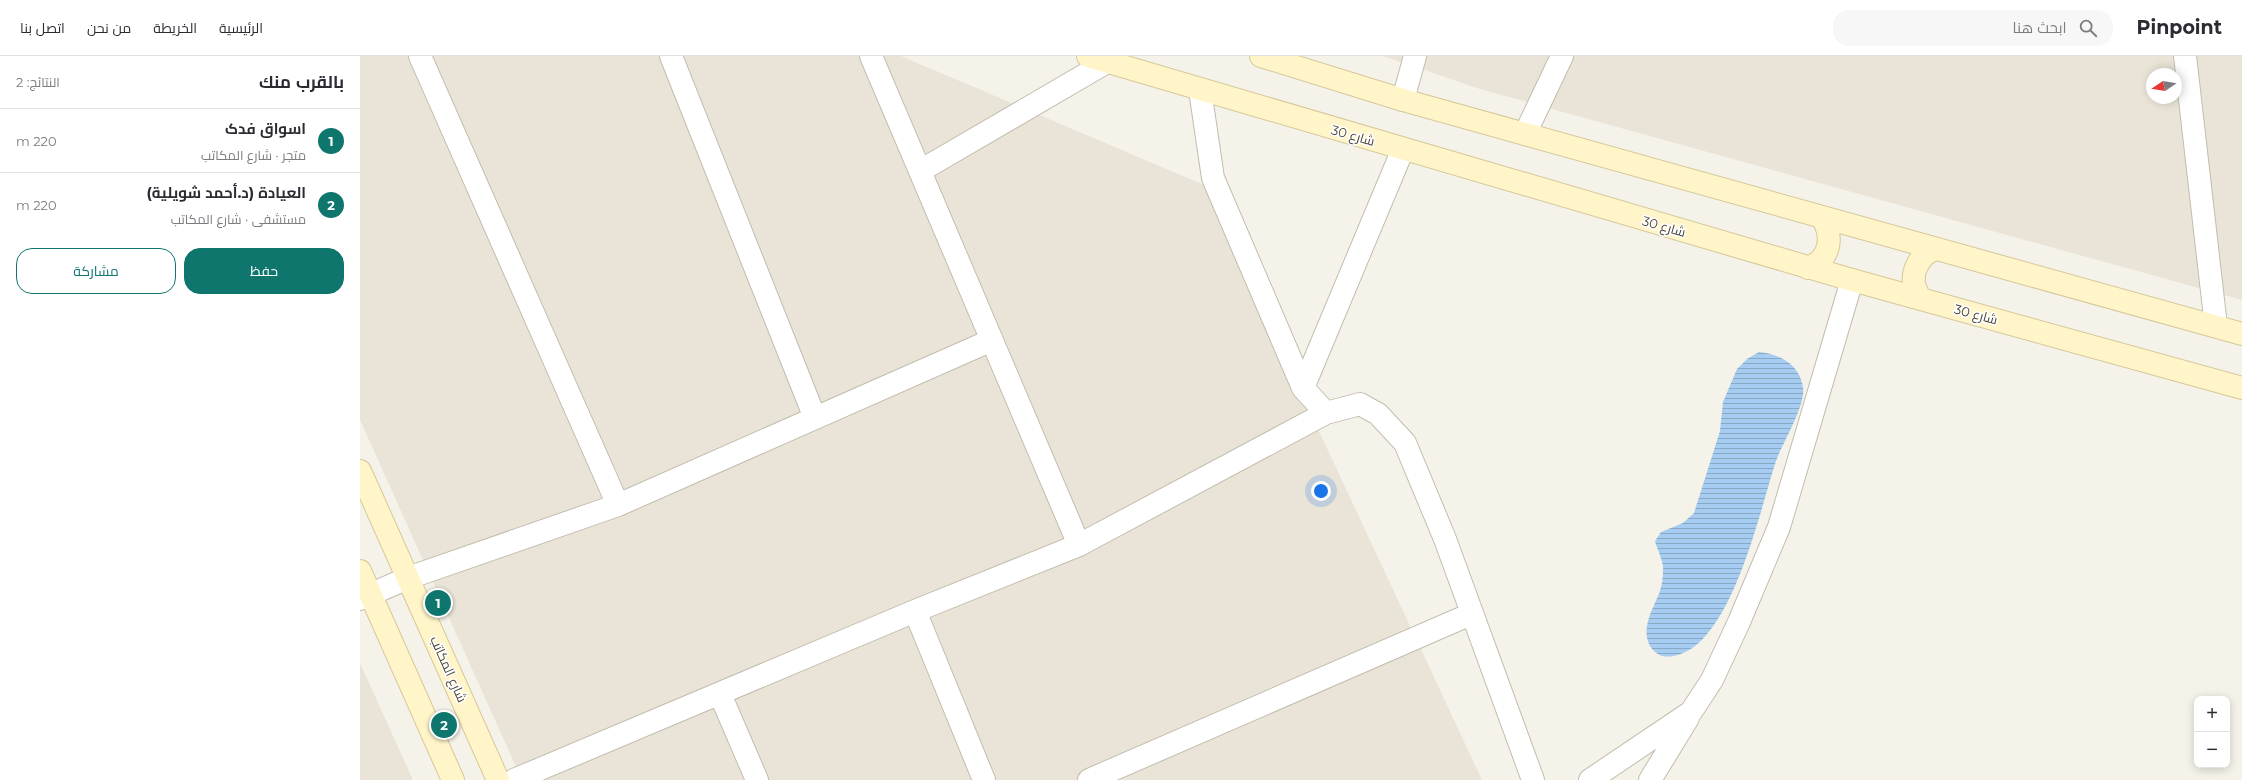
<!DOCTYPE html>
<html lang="ar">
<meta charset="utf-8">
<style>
body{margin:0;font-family:Montserrat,Cairo,sans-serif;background:#f7f7f7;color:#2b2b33;direction:rtl}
.controls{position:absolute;right:12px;bottom:12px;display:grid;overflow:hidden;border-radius:8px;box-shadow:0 2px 10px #0003}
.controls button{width:36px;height:36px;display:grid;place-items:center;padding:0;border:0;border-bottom:1px solid #e1e1e2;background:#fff;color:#2b2b33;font:20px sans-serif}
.compass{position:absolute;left:1786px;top:12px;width:36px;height:36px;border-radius:50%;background:#fff;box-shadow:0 2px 10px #0003;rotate:258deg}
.you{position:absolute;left:961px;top:435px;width:14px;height:14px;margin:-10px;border:3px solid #fff;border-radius:50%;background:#1a73e8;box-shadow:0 0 0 6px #1a73e833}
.badge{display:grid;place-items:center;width:26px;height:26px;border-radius:50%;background:#0f766e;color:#fff;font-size:13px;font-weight:700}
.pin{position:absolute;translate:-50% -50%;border:2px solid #fff;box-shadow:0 1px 4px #0006}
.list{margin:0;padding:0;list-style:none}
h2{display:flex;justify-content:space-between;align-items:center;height:52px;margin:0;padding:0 16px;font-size:17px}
h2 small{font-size:13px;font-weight:400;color:#7c7c81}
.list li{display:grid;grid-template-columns:26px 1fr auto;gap:12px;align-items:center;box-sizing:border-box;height:64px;padding:0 16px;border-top:1px solid #e1e1e2}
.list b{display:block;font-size:15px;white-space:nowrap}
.list p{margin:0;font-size:13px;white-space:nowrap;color:#7c7c81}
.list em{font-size:13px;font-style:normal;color:#7c7c81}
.actions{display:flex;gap:8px;padding:12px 16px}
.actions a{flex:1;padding:9px 0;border:1px solid #0f766e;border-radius:16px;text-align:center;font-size:14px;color:#0f766e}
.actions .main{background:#0f766e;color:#fff}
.icon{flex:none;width:22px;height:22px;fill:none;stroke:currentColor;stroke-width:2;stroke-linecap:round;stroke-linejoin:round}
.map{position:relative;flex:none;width:1882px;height:724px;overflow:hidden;direction:ltr}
header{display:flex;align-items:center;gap:24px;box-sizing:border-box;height:56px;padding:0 20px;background:#fff;border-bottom:1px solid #e1e1e2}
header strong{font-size:19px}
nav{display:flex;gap:22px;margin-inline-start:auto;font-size:14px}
.search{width:280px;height:36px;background:#f7f7f7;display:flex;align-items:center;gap:10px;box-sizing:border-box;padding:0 14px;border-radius:16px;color:#7c7c81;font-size:15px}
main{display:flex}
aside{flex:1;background:#fff}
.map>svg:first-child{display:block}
</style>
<header>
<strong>Pinpoint</strong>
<div class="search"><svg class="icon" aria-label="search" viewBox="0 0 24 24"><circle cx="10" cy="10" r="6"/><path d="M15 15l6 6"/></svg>ابحث هنا</div>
<nav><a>الرئيسية</a><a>الخريطة</a><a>من نحن</a><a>اتصل بنا</a></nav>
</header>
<main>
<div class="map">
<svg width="1882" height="724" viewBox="0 0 1882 724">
<defs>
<pattern id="water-rules" width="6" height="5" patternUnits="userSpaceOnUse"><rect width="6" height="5" fill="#a6cdf1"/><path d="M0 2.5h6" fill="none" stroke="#89a8c4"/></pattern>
</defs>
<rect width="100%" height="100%" fill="#f5f2e9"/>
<path fill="#e9e4d7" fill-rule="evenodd" d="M0 0H541L844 129 1122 724H162L0 364Z
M1023 0H1882V244L1120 33ZM1792 18H1816V42H1792Z
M0 607 53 724H0Z"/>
<path fill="url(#water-rules)" d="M1399 296C1420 298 1439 308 1443 331 1446 349 1423 386 1416 405 1400 453 1371 592 1313 600 1303 602 1296 599 1290 590 1280 572 1294 551 1300 535 1302 529 1303 521 1303 514 1304 506 1297 493 1295 485L1301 476 1323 467 1334 457 1360 375 1363 346 1377 313 1387 303Z"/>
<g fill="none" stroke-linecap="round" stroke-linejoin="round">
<g stroke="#c3bdae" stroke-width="24">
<path id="street" d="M60 0 258 449
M311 0 455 362
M511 0 719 489
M1825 0 1856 270
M840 34 853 122 943 332 966 357
M1043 44 1055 0
M1165 78 1202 0
M560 115 747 6
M943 332 1043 93
M0 543 48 522 258 449 632 284
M555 555 624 724
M360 638 397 724
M154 724 555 555 719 489 966 357 1000 348 1018 358 1045 387 1085 483 1173 724
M729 724 1111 558
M1230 724 1331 656 1352 624 1379 566 1419 471 1492 224
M1290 724 1328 662"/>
</g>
<g stroke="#d5c899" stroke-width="24">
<path id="secondary" d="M728 0 1492 224 1882 332
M901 0 1043 44 1882 278
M1448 212C1472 202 1473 180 1462 161
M1560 243C1558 238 1555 233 1554 228 1552 214 1561 195 1578 193
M0 415 138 724
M0 515 93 724"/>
</g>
<use href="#street" stroke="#fff" stroke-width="22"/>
<use href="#secondary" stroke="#fff5c9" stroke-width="22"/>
</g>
<g text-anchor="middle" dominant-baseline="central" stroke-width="3" stroke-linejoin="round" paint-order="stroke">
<g font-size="13" fill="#494337" stroke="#fff">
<text transform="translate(993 79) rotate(16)">شارع 30</text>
<text transform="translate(1304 170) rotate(16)">شارع 30</text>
<text transform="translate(1616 258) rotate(15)">شارع 30</text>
<text transform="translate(89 613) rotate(66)">شارع المکاتب</text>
</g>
</g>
</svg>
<div class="controls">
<button>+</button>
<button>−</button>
</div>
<svg class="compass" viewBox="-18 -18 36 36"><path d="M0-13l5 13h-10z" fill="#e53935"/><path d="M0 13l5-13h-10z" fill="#7c7c81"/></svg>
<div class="you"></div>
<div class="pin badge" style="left:78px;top:547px">1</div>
<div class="pin badge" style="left:84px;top:669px">2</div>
</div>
<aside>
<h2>بالقرب منك<small>النتائج: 2</small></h2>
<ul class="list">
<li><span class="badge">1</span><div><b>اسواق فدک</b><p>متجر · شارع المکاتب</p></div><em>220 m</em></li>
<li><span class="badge">2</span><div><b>العيادة (د.أحمد شويلية)</b><p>مستشفى · شارع المکاتب</p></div><em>220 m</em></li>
</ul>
<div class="actions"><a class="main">حفظ</a><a>مشاركة</a></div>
</aside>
</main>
